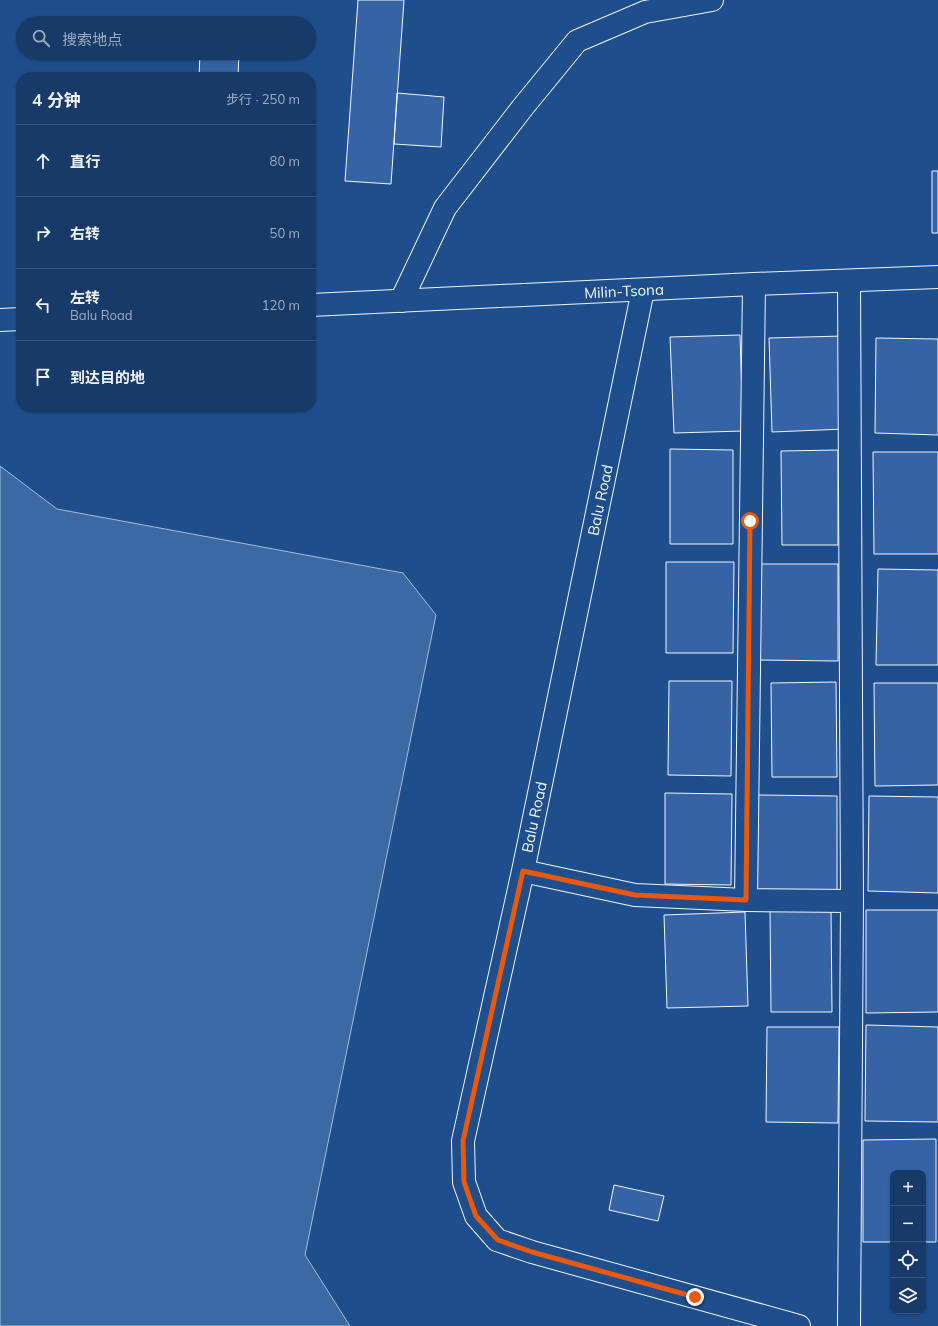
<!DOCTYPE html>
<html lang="zh">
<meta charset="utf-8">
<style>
body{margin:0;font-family:Mulish,"Noto Sans SC",sans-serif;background:#244571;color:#f1f3f6}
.controls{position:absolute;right:12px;bottom:12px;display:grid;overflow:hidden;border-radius:8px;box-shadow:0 1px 3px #0004}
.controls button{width:36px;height:36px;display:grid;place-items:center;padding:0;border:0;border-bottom:1px solid #36547d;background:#173a69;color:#f1f3f6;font:20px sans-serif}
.stop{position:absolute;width:12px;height:12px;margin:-9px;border:3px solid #ea580c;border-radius:50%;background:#fff}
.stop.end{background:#ea580c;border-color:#fff;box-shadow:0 1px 4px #0008}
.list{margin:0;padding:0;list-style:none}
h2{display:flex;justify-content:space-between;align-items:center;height:52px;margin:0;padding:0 16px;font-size:17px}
h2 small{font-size:13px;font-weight:400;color:#9eadc0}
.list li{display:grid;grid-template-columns:26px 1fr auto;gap:12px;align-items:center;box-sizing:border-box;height:72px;padding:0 16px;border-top:1px solid #36547d}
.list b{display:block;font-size:15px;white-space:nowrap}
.list p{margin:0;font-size:13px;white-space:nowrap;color:#9eadc0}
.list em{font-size:13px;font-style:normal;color:#9eadc0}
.icon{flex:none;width:22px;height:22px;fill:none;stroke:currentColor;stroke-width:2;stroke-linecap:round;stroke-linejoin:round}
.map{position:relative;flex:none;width:938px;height:1326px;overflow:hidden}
.search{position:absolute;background:#173a69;box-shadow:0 1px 3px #0004;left:16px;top:16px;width:300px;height:44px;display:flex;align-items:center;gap:10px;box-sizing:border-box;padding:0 14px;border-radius:22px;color:#9eadc0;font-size:15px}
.panel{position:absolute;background:#173a69;box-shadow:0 1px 3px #0004;left:16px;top:72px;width:300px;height:340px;border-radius:16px}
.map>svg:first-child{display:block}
</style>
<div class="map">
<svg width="938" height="1326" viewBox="0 0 938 1326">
<rect width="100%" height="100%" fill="#1f4e8c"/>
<path fill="#3b69a3" stroke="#a8bbd7" d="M0 466 57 509 403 573 436 615 305 1255 350 1326H0Z"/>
<path fill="#3563a3" stroke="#f2f6ff" d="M358 0H404L391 184 345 181Z
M200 53H239L238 77H199Z
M397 93 444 97 441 147 394 144Z
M932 171H938V233H932Z
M740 335 743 431 674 433 670 337Z
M842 336 845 429 772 432 769 338Z
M876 338 938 339V435L875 433Z
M670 449 733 450V544H670Z
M838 450V545H782L781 451Z
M873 452H938V554H874Z
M666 562H734L733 653H666Z
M759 564H838V661L759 660Z
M878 569 938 570V665H876Z
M669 681H732L731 776 668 775Z
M836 682 837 777H772L771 683Z
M874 683H938V785L875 786Z
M665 793 732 794 731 885 665 884Z
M758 795 837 796V893L757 892Z
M869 796 938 797V893L868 891Z
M831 910 832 1012H771L770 911Z
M866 910H938V1012L866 1013Z
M745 912 748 1006 667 1008 664 915Z
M866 1025 938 1027V1122L865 1121Z
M767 1027H839L838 1123 766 1122Z
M936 1139V1242H923V1173H893V1242H863V1140Z
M614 1185 664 1196 658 1221 609 1210Z"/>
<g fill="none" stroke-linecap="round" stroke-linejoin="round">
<g stroke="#f2f6ff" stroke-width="24">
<path id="minor" d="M643 290 523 871 463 1141 464 1182 476 1216 497 1240 532 1252 799 1326
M401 301 445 208 523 107 577 41 645 12 712 0
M523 871 635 895 746 900 852 901
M746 900 754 284
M849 1326 852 901 849 281"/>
</g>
<g stroke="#f2f6ff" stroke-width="24">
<path id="trunk" d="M311 305 754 284 938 277
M0 320 21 319"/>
</g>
<use href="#minor" stroke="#1f4e8c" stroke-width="22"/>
<use href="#trunk" stroke="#1f4e8c" stroke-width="22"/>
</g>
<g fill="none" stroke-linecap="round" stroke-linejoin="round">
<path stroke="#ea580c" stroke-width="5" d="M695 1297 532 1252 498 1240 476 1216 464 1182 463 1141 523 871 635 895 746 900 750 521"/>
</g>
<g text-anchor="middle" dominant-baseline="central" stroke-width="3" stroke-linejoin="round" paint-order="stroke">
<g font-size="15" fill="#f2f6ff" stroke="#1f4e8c">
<text transform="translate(624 291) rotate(-3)">Milin-Tsona</text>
<text transform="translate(600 500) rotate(-78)">Balu Road</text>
<text transform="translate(534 817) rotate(-78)">Balu Road</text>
</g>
</g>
</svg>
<div class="controls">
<button>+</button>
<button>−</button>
<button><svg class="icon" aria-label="locate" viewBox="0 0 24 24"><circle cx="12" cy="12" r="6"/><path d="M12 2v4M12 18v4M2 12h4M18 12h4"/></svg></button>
<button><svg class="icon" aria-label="layers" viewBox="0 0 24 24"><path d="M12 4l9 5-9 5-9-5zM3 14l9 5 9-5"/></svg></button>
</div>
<div class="stop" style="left:750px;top:521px"></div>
<div class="stop end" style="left:695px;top:1297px"></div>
<div class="search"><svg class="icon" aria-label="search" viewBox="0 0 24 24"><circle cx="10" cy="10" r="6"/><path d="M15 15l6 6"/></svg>搜索地点</div>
<section class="panel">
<h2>4 分钟<small>步行 · 250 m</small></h2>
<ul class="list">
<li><svg class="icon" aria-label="ahead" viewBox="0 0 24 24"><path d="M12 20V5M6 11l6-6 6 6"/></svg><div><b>直行</b></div><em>80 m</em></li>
<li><svg class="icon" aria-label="right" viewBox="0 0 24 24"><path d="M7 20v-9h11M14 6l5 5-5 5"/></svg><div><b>右转</b></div><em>50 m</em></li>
<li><svg class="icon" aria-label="left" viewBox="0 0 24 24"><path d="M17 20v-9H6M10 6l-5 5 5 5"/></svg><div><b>左转</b><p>Balu Road</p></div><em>120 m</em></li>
<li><svg class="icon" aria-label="arrive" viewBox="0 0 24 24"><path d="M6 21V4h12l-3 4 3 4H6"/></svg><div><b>到达目的地</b></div></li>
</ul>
</section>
</div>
